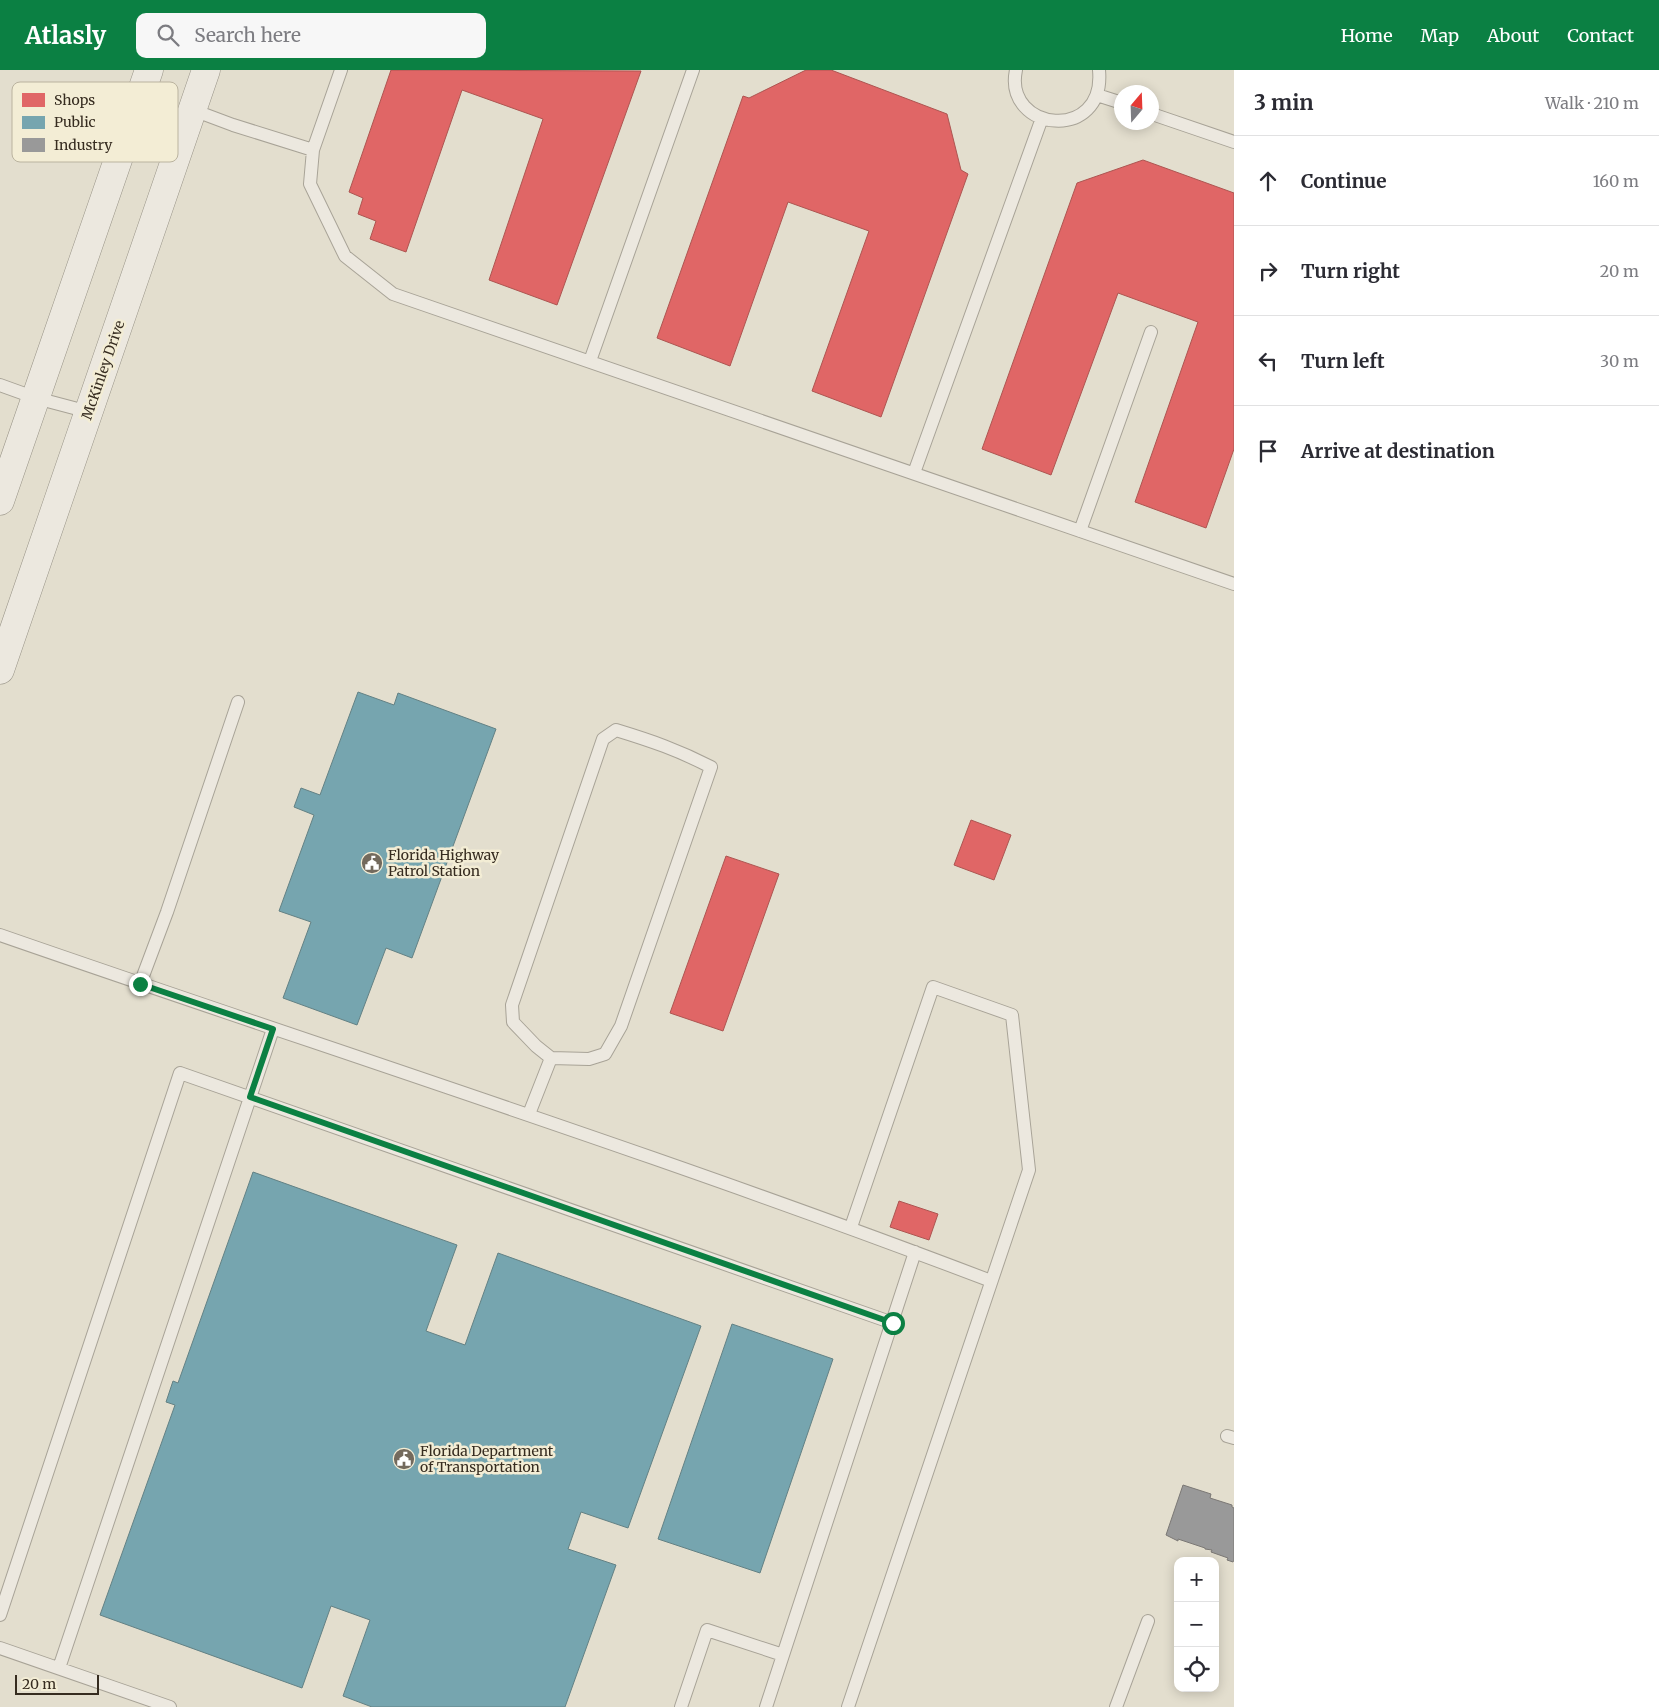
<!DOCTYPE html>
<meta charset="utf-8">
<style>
body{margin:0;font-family:Merriweather,serif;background:#f7f7f7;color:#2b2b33}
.controls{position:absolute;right:15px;bottom:15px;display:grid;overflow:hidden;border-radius:10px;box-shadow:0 2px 12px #0003}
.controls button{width:45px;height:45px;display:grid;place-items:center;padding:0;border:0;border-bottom:1px solid #e1e1e2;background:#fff;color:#2b2b33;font:25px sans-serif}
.compass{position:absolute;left:1114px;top:15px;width:45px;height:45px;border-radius:50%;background:#fff;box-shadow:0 2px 12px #0003;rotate:19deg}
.scale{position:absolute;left:15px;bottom:12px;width:84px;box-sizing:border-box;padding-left:5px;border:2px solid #362c20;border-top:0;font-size:14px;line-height:18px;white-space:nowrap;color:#362c20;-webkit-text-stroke:4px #f3edd5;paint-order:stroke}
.stop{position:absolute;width:15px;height:15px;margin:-11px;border:4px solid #0b8043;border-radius:50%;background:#fff}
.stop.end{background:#0b8043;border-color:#fff;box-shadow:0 1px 5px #0008}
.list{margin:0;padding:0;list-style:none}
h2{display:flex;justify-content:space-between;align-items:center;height:65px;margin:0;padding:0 20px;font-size:21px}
h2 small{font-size:16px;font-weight:400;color:#7c7c81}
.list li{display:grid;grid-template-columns:32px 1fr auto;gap:15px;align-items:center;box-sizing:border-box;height:90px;padding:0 20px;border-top:1px solid #e1e1e2}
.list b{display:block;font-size:19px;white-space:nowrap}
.list em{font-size:16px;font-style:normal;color:#7c7c81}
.icon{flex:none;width:28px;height:28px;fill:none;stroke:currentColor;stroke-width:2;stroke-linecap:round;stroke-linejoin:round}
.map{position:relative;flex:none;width:1234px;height:1637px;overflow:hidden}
header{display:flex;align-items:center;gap:30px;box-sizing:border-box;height:70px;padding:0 25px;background:#0b8043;color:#fff}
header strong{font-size:24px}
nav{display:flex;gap:28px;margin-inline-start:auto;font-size:18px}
.search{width:350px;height:45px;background:#f7f7f7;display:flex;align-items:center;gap:12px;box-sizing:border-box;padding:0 18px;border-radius:10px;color:#7c7c81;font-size:19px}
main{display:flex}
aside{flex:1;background:#fff}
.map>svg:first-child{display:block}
</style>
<header>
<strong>Atlasly</strong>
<div class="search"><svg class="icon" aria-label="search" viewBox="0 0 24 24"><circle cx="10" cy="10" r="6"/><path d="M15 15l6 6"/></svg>Search here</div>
<nav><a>Home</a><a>Map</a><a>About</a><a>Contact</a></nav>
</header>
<main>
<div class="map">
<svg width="1234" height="1637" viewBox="0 0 1234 1637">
<rect width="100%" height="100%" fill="#e3dece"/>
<path fill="#e06666" stroke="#ad5551" d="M391 0 641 1 557 235 489 210 543 49 462 20 406 182 370 169 376 151 358 144 363 128 349 122Z
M806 0H831L947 44 961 100 968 104 881 347 812 321 869 161 788 132 730 296 657 268 743 26 749 28Z
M1143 90 1234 123V379L1206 458 1135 432 1198 252 1118 223 1051 405 982 379 1077 113Z
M971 750 1011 765 994 810 954 795Z
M726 786 779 804 723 961 670 943Z
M899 1131 938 1144 929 1170 890 1157Z"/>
<path fill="#76a5af" stroke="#638184" d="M358 622 394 635 398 623 496 659 412 888 386 878 357 955 283 928 311 852 279 841 314 745 294 737 301 718 320 725Z
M253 1102 457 1175 426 1261 465 1275 498 1183 701 1256 628 1458 581 1442 568 1479 616 1495 565 1637H372L343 1626 370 1550 331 1536 302 1618 100 1545 175 1335 166 1332 173 1311 178 1313Z
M732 1254 833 1289 760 1503 658 1469Z"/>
<path fill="#999" stroke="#7b7875" d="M1183 1415 1211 1424 1210 1428 1232 1435V1437L1234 1438V1490L1233 1492 1227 1490 1228 1488 1211 1482 1212 1480 1205 1479V1478L1178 1469V1471L1166 1465Z"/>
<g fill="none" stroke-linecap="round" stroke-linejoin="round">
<g stroke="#a8a397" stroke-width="14">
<path id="service" d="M1016 0C1003 62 1106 73 1099 0
M1097 25 1122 33
M193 40 233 55 313 80 310 114 345 186 393 224 1234 514
M1152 44 1234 72
M313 80 341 0
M590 291 693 0
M0 315 36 328 89 342
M914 403 1042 48
M1080 461 1151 262
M616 660C652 671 678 680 711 697L621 956 605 984 589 989 551 988 536 976 513 952 512 935 603 669Z
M0 865C331 980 664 1086 991 1211
M140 914 167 842 238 632
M529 1044 551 988
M1227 1366 1234 1368
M0 1545 180 1003 893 1253
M0 1578 170 1637
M59 1598 273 959
M681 1637 707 1560 783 1585
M766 1637 915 1182
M848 1637 1029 1100 1012 945 933 917 851 1157
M1116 1637 1148 1551"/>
</g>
<g stroke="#989387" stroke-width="29">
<path id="secondary" d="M0 431 149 0
M0 600 206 0"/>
</g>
<use href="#service" stroke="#ece8df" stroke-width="12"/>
<use href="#secondary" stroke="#ece8df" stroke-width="28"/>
</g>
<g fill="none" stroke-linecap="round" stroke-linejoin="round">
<path stroke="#0b8043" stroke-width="6" d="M140 914 273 959 250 1027 893 1253"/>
</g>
<defs>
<g id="civic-disc" transform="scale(1.125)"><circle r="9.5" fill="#736a5d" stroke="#f3edd5"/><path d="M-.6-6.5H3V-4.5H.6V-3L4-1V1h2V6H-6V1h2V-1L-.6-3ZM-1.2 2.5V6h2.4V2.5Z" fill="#fff"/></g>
</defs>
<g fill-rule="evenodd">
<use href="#civic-disc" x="372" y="793"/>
<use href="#civic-disc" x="404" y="1389"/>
</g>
<g text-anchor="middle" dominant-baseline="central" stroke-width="5" stroke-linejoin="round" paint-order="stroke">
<g font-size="14" fill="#362c20" stroke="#f3edd5">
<text transform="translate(103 300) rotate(-71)">McKinley Drive</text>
</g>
<g font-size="14" fill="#362c20" stroke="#f3edd5" text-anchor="start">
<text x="388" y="785">Florida Highway<tspan x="388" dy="16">Patrol Station</tspan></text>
<text x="420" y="1381">Florida Department<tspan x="420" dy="16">of Transportation</tspan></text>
</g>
</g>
<rect x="12" y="12" width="166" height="80" rx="8" fill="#f3edd5" stroke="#bab39f" stroke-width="1"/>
<rect x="22" y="23" width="23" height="14" fill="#e06666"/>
<rect x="22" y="46" width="23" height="13" fill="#76a5af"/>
<rect x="22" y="68" width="23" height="14" fill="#999"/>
<g font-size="14" fill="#362c20">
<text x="54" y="35">Shops</text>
<text x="54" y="57">Public</text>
<text x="54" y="80">Industry</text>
</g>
</svg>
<div class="controls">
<button>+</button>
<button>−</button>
<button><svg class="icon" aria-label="locate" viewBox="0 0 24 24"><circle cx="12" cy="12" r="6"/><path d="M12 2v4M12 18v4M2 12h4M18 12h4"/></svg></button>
</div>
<svg class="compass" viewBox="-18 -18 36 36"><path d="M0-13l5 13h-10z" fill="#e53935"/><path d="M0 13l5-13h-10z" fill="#7c7c81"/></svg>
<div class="scale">20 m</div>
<div class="stop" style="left:893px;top:1253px"></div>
<div class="stop end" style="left:140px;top:914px"></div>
</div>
<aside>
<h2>3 min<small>Walk · 210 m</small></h2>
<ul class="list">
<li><svg class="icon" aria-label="ahead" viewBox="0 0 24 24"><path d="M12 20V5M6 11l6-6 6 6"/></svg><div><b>Continue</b></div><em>160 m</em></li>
<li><svg class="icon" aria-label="right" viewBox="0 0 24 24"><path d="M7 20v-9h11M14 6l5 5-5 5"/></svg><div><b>Turn right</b></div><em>20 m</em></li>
<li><svg class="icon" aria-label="left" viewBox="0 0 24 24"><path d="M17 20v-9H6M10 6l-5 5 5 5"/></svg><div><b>Turn left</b></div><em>30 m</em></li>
<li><svg class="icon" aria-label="arrive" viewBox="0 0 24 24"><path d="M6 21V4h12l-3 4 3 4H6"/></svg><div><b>Arrive at destination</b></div></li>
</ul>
</aside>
</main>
